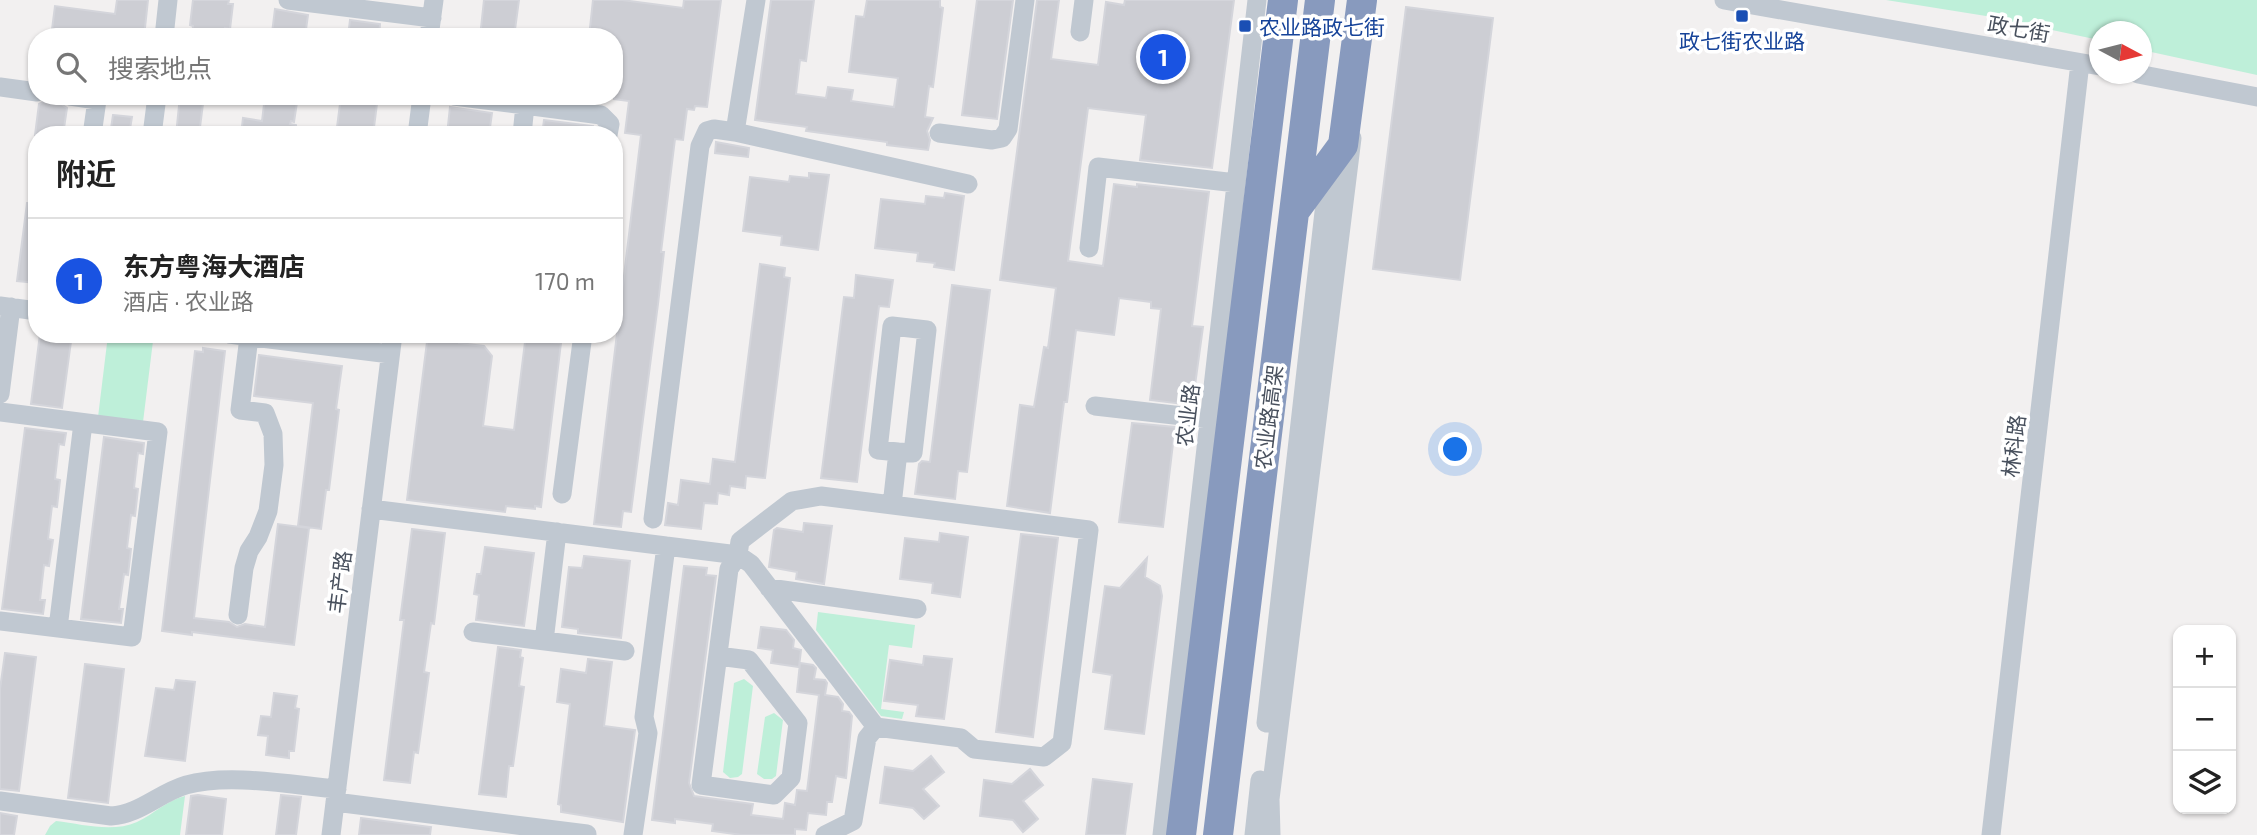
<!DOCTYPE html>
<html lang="zh">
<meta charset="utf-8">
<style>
body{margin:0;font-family:"Exo 2","Noto Sans SC",sans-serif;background:#f6f6f6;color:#222}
.controls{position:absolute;right:21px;bottom:21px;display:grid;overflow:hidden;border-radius:14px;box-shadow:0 2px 5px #0004}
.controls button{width:63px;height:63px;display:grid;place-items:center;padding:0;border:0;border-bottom:2px solid #e0e0e0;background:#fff;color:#222;font:35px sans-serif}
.compass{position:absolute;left:2089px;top:21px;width:63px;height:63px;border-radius:50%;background:#fff;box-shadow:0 2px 5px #0004;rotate:97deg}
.you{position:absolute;left:1456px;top:450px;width:24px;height:24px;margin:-18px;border:5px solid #fff;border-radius:50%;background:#1a73e8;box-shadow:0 0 0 10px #1a73e833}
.badge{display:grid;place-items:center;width:46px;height:46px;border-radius:50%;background:#1953e2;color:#fff;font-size:23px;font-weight:700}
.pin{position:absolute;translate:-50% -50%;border:4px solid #fff;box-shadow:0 2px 7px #0006}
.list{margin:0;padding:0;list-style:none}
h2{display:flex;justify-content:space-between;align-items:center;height:91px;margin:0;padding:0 28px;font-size:30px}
h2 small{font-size:23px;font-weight:400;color:#767676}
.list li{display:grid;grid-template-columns:46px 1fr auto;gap:21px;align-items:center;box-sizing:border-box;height:126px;padding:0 28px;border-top:2px solid #e0e0e0}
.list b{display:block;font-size:26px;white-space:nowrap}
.list p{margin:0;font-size:23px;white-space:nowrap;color:#767676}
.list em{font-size:23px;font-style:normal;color:#767676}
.icon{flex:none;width:38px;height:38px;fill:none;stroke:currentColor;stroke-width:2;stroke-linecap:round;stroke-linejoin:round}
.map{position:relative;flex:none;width:2257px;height:835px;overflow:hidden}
.search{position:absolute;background:#fff;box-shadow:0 2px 5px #0004;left:28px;top:28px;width:595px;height:77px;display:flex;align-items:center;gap:18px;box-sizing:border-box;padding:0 24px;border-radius:28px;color:#767676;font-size:26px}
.panel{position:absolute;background:#fff;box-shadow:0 2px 5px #0004;left:28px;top:126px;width:595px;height:217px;border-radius:28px}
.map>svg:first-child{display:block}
</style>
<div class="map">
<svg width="2257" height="835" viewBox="0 0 2257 835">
<rect width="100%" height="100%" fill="#f2f0f0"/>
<path fill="#beefd9" d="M1886 0H2257V75L2142 50V32H2100L2099 40 1986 16Z
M108 335 153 341 143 422 98 417Z
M818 612 915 625 912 648 889 645 881 709 904 712 902 719 881 716 816 630Z
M744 679 753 686 742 774 738 777 730 778 723 772 734 683Z
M774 713 783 720 776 776 772 779H764L757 774 765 717Z
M185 796 180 835H45L50 826 56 821C82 824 112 833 137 822 154 814 167 800 185 796Z"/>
<path fill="#cdced4" stroke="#d4d5db" stroke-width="2" d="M117 0H148L144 37 94 35V37H51L55 6 115 14Z
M193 0H229L228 4H233L230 29 225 28 224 37H192L193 26 190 25Z
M484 0H519L514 37H480Z
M593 0H622L683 8 684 0H721L707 107 695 106 694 110 687 109 683 140 675 139 661 252H664L658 304 631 512 623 511 621 527 594 524 641 135 625 133 629 101 614 99V37H589Z
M771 0H814L806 61 800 60 796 94 826 98 828 87 853 90 851 101 894 107 898 78 849 72 856 16 864 17 867 0H940V7L943 8 933 87 929 86 925 117 933 118 927 131 930 140 928 150 887 145V142L806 131 807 127 755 120Z
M977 0H1013L997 119 962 115Z
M1037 0H1059L1051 59 1098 65 1106 2 1124 5 1125 0H1234L1212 168 1140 160 1146 115 1088 108 1068 261 1103 266 1114 184 1137 187V184L1209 192 1192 326 1203 327 1193 400 1191 405 1150 400 1161 309 1151 308V302L1119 298 1114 335 1076 330 1067 402H1064L1050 513 1007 506 1020 405 1034 407 1044 347 1048 348 1056 288 1000 280Z
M1406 7 1493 18 1460 280 1373 269Z
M275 9 308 15 305 37H276V33H272Z
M350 20 380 24 379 37H348Z
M180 96H204L199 135H176Z
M265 96H298L294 122 291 121 290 124 296 125V135H241L243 118 262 121Z
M341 96H378L373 135H336Z
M43 102 61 104 67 108 63 135H35L39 104Z
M450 107 492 113 489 135H447Z
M113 115 132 117 129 135H110Z
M544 120 593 126 592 135H542Z
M716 142 749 148 748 157 715 153Z
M809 173 829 175 818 250 781 245 782 236 743 231 750 177 789 182 790 176 809 178Z
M945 193 964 196 954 270 934 267 935 263 917 261 918 253 875 248 881 199 925 204 926 196 944 198Z
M27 203 37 204V283L17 281Z
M760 264 785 268 784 277 790 278 765 478 746 476 745 488 730 486 729 495 718 493 717 504 704 503 701 529 665 525 668 503 678 505 681 480 710 484 713 459 735 462Z
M856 275 893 280 889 307 879 306 857 482 821 478 844 297 854 298Z
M952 285 990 290 967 472 958 471 955 499 915 494 919 464 922 461 930 462Z
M40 334H72L62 408 31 404Z
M428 334H460L459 343 484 346 492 356 483 426 514 430 526 334H552L551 342 561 343 541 507 535 506V509L506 506 505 512 407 500Z
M203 348 225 351 194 618 229 622 237 627 245 624 265 627 278 524 309 528 294 645 192 632V635L162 631 195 351 203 352Z
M259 355 342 366 336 409 339 410 329 490H326L321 529 298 526 313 403 254 396Z
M1132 423 1175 427 1163 527 1119 522Z
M25 428 66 433 64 445 59 444 55 479 60 480 57 507 52 506 48 539 53 540 49 566 44 565 40 600H45L43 614 2 609Z
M104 437 144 443 143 454 138 453 134 488 138 489 135 516 131 515 127 548 131 549 128 575 124 574 119 609H123L121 623 81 619Z
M804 523 832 526 824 584 796 579 797 572 769 567 774 530 777 528 803 532Z
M412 529 445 533 434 624 431 623 424 672 429 673 418 753 414 752 410 783 384 780 404 620H400Z
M940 533 968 537 960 597 932 593 933 583 900 579 905 538 939 542Z
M1021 534 1058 538 1033 737 996 732Z
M485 547 534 553 524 626 476 620 479 595 474 594 477 574H481Z
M584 556 630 561 621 638 578 633V629L562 627 569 567 582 568Z
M1147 558 1145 577 1160 586 1162 596 1144 734 1105 729 1112 675 1093 672 1105 586 1120 588Z
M684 566 707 568 706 575 716 576 689 783 694 796 753 804 751 815 783 819 785 803 795 805 797 790 807 791 819 695 797 692 800 663 813 665 816 668 814 679 825 680 827 683 825 695 838 697 843 704 842 711 849 712 852 716 846 778 836 776 832 802H827L826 815 808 813 806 830 795 829V835H742L712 831 713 824 675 819V823L652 820Z
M761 627 786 630 794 640 793 648 801 650 799 667 771 663 773 650 758 648Z
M498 647 521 650 520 657 523 658 519 686 524 687 513 766H509L506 797 479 794Z
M5 653 36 657 19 791 0 789V689Z
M924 656 952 659 944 719 916 716 918 705 884 701 890 660 923 665Z
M588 659 612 662 604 726 635 730 623 822 561 812V805L558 804 570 704 557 702 561 669 586 673Z
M85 664 124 669 108 803 68 798Z
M176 680 195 682 185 761 145 756 156 688 174 690Z
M274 693 297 696 295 708 299 709 294 751H289V758L266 755 268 736 258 735 261 716 271 717Z
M931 756 944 772 923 789 939 806 924 819 913 808 880 803 885 767 913 771Z
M1030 769 1043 785 1023 801 1038 819 1023 832 1013 820 980 816 984 780 1012 784Z
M1093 779 1132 784 1125 835H1086Z
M198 795 226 799 222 835H186L191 796Z
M281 795 301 797 296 835H276Z
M0 813 17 816 14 835H0Z
M361 818 431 827 430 835H359Z"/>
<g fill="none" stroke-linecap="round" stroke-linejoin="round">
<path stroke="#c0c8d1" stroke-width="19" d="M288 0 432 18
M1724 0 2100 66
M1080 32 1084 0
M164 37 168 0
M429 37 434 0
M2138 74 2257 97
M0 87 37 92
M70 96 97 100 92 135
M454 96 601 115 610 124 608 135
M735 132 968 184
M939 133 992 140 1002 138 1008 129 1025 0
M152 135 157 96
M417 135 422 96
M522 135 525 105
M1089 248 1098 167 1236 183
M0 306 37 311
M229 334 390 354
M0 394 11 307
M1095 406 1209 419
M0 412 158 432 132 637 0 621
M562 494 583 334
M892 505 898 452 913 453 927 330 892 326 878 450 898 452
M371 509 666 546 644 717 648 733 633 835
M653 519 700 146 707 131 714 129 735 132 756 0
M666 546 738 555 740 541 792 501 821 496 1089 530 1062 743 1044 757 974 749 961 738 876 727 751 564 738 555 729 569 701 785 774 795 791 778 798 723 749 660 718 656
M769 588 917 609
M238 615 244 568 249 551 258 537 268 511 274 465 273 434 265 413 240 410 249 337
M58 628 83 423
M473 632 625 651
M544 641 557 532
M1266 723 1329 168
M0 801 111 816C140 814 159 793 186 785 229 773 291 785 337 789
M335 802 587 834
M331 835 393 334
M825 835 853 821 867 738 876 727
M1162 835 1257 0
M1254 835 1260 780
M1271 835 1270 799 1352 138
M1991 835 2080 63"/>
<path stroke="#889abe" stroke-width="30" d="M1296 209 1343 145 1362 0
M1181 835 1283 0
M1218 835 1320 0"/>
</g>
<g fill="#1a4fb4" stroke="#fff" stroke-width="2.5">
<rect x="1735" y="9" width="14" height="14" rx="3.5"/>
<rect x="1238" y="19" width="14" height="14" rx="3.5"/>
</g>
<g text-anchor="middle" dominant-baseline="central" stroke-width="7" stroke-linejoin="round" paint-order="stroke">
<g font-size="21" fill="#164399" stroke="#fff" text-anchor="start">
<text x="1259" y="26">农业路政七街</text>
<text x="1742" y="40" text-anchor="middle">政七街农业路</text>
</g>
<g font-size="21" fill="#48505d" stroke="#fff">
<text transform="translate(2019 28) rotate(10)">政七街</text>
<text transform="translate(1187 415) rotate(-83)">农业路</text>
<text transform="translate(1268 417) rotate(-83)">农业路高架</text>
<text transform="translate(2013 446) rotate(-83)">林科路</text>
<text transform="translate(339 582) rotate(-83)">丰产路</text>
</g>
</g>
</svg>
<div class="controls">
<button>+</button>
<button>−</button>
<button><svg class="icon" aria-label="layers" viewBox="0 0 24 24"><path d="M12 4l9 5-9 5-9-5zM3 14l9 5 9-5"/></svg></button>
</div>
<svg class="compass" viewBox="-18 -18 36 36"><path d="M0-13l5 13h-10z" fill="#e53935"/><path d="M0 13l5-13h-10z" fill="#767676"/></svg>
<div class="you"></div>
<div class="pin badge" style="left:1163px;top:57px">1</div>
<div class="search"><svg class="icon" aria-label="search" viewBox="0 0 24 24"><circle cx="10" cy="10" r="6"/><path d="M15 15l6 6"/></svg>搜索地点</div>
<section class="panel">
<h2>附近<small></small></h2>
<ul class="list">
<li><span class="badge">1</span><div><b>东方粤海大酒店</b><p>酒店 · 农业路</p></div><em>170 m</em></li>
</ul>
</section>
</div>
